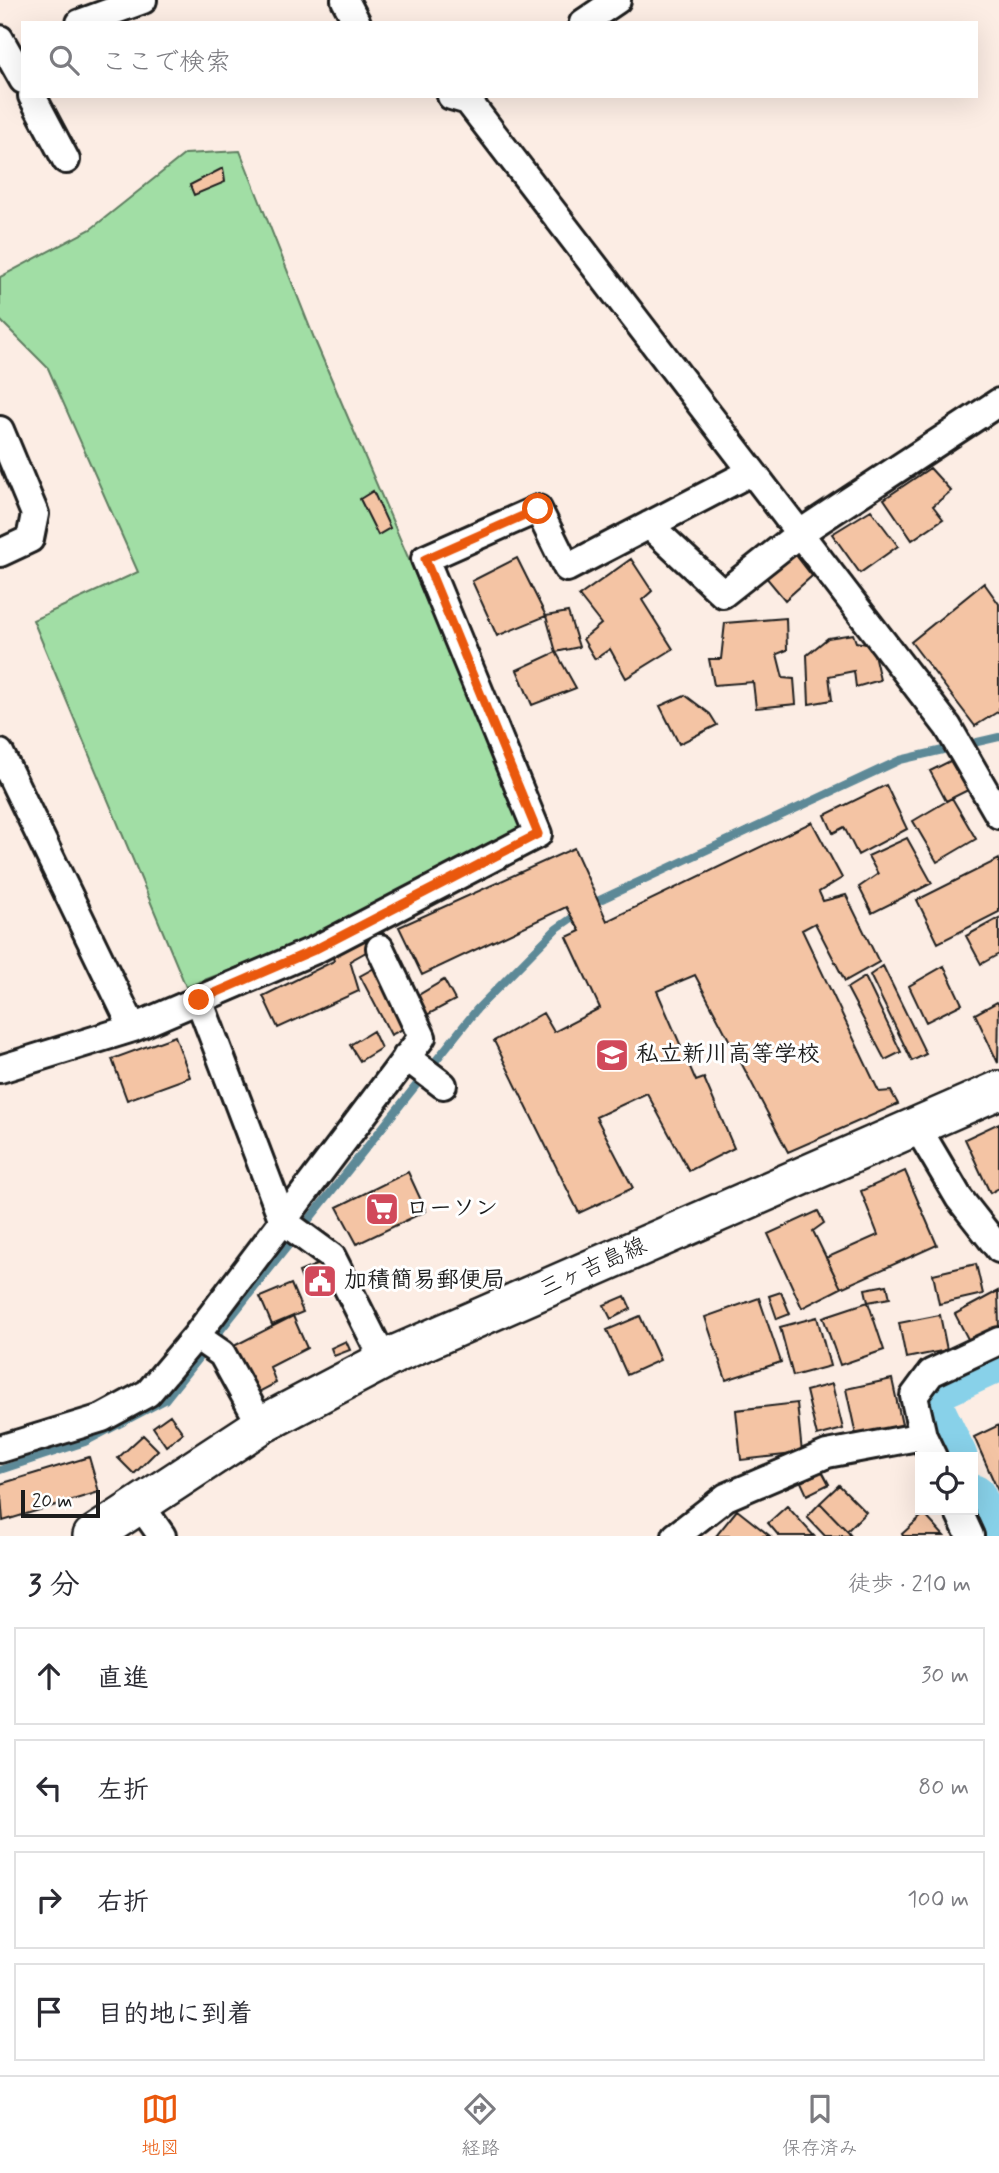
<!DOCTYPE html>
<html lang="ja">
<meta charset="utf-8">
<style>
body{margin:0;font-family:Mynerve,"Klee One",sans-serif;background:#f2f2f3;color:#2b2b33}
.controls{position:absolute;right:21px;bottom:21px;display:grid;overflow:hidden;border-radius:0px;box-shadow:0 7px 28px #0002}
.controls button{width:63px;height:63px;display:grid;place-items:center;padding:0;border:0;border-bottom:2px solid #e1e1e2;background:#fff;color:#2b2b33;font:35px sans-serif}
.scale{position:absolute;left:21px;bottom:18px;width:79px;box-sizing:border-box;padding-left:7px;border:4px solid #1c1c1c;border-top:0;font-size:19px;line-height:24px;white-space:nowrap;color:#1c1c1c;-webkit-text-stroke:5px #fff;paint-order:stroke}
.stop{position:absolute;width:21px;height:21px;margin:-16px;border:5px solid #ea580c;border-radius:50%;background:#fff}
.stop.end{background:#ea580c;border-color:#fff;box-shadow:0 2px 7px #0008}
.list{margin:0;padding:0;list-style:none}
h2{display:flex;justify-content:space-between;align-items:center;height:91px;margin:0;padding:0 28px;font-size:30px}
h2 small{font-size:23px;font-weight:400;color:#7c7c81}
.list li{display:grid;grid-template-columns:46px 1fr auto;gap:21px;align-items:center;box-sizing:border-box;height:98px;margin:0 14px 14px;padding:0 14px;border:2px solid #e1e1e2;border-radius:0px}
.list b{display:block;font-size:26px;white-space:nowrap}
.list em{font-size:23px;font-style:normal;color:#7c7c81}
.icon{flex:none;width:38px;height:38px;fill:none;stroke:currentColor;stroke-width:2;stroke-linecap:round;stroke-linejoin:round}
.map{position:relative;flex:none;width:999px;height:1536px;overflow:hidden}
.search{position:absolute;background:#fff;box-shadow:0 7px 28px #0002;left:21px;right:21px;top:21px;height:77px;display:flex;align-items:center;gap:18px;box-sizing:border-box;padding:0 24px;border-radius:0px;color:#7c7c81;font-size:26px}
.sheet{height:539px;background:#fff}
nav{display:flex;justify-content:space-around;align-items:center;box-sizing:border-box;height:98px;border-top:2px solid #e1e1e2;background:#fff;font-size:19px;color:#7c7c81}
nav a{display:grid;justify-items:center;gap:4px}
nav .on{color:#ea580c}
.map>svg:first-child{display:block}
</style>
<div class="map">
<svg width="999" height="1536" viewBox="0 0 999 1536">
<rect width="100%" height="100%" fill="#fcede4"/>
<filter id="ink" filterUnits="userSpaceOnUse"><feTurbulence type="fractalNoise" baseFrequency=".0143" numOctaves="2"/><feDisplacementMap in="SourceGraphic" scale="14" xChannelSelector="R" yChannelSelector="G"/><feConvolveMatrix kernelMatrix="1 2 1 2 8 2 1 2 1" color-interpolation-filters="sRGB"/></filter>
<g filter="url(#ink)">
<path fill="#a1dea5" stroke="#5e7d60" stroke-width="2" d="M240 151 316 343 525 830 303 942 186 987 33 620 138 572 48 368 0 320V277L91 229 185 154Z"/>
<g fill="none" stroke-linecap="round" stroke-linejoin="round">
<path stroke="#5d8997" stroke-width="8" d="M589 905 900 760 999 737
M0 1470 85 1442 165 1400 477 1009 556 929 579 913"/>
<path stroke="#88d1e9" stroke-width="47" d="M954 1457 927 1401 941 1385 999 1358
M973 1498 991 1536"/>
</g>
<path fill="#f4c4a4" stroke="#1c1c1c" stroke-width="2" d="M223 168 225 182 194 195 190 185Z
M930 468 951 491 933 506 943 519 912 540 884 499Z
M373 491 390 528 378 535 360 499Z
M871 510 898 546 860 573 832 534Z
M795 554 812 576 785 600 765 576Z
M517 558 546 616 497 636 472 581Z
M631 559 652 591 642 600 673 649 626 678 610 649 595 659 583 639 601 624 579 596Z
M984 583 999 604V711L975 726 911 642Z
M568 612 579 647 556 652 546 616Z
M786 618 787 650 777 654 783 678 794 679 796 704 756 708 753 682 714 685 709 659H721L725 623Z
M853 634 856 642 872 645 880 680 856 687 854 671 829 676 832 700 809 704 807 655 828 638Z
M556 652 576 688 532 705 517 670Z
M685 695 710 714 717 725 679 744 660 706Z
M952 760 968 790 946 801 930 771Z
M886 785 907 829 858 855 844 827 833 833 825 815Z
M952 798 976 839 937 862 913 821Z
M812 822 842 878 819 892 823 901 846 895 879 962 845 981 815 923 802 930 879 1092 891 1091 898 1104 788 1152 695 975 657 991 696 1081 704 1078 734 1148 689 1171 647 1093 596 1117 633 1188 579 1213 494 1041 543 1013 554 1032 600 1008 567 937 580 931 566 907 422 975 399 927 574 848 607 921Z
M907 838 932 883 872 913 859 887 878 874 868 856Z
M999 859V912L938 943 917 900Z
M999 918V954L981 964 966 936Z
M377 932 382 943 350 961 359 991 278 1028 263 996 334 961 332 954Z
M378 966 409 1026 391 1035 360 976Z
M883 966 926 1054 912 1061 870 975Z
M944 966 962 1004 926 1022 909 986Z
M865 977 901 1052 885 1060 847 988Z
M444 980 455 1000 427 1015 417 996Z
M997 1002 999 1005 998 1063 975 1014Z
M373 1031 381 1048 360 1061 350 1045Z
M175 1036 190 1077 127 1100 112 1059Z
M999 1123V1188L990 1193 965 1139Z
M905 1171 937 1245 841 1288 826 1258 878 1235 861 1191Z
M408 1172 426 1211 357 1244 337 1207Z
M818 1211 824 1223 813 1231 841 1288 802 1308 768 1234Z
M323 1262 333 1284 308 1295 299 1272Z
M976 1264 983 1294 939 1304 933 1274Z
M291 1284 303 1312 272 1325 260 1297Z
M887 1285 890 1298 868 1302 865 1289Z
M998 1291 999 1328 970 1343 955 1314Z
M781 1292 790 1314 777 1319 769 1296Z
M625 1296 631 1309 611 1319 604 1305Z
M759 1298 781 1362 726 1380 705 1317Z
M868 1302 884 1350 840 1365 823 1317Z
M940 1315 947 1350 906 1358 899 1323Z
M293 1316 307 1348 270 1367 276 1383 257 1393 234 1346Z
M640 1316 660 1360 627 1375 607 1330Z
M817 1317 830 1366 793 1376 780 1327Z
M346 1341 350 1350 334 1356 331 1348Z
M892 1379 902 1425 856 1435 846 1389Z
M832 1384 843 1429 817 1436 806 1391Z
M797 1403 802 1453 741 1460 736 1410Z
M170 1415 183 1433 166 1446 153 1427Z
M999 1425V1493L974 1437Z
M143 1435 158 1450 134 1474 118 1458Z
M89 1457 99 1492 3 1521 0 1484Z
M822 1471 829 1484 807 1495 801 1482Z
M839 1485 866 1512 847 1531 820 1503Z
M820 1503 847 1531 851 1536H825L807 1517Z
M787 1506 814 1536H779L768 1523Z
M737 1510 770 1536H716Z
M924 1514 944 1536H903L902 1534Z"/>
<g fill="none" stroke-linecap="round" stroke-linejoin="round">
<g stroke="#1c1c1c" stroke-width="32">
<path id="minor" d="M345 0 357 23
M80 23 143 0
M583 23 617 0
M0 39 23 80
M32 96 66 160
M451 96 468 101 948 727 999 815
M0 430 35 514 30 539 0 553
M649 525 723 594 800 533 999 402
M0 753 133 1028 0 1069
M199 1000 283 1221 332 1257 384 1360
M133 1028 315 950 538 834 425 559 538 509 567 568 751 472
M406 1057 443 1085
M917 1127 959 1198 999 1249
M196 1336 222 1354 261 1425
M0 1449 102 1418 148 1393 196 1336 422 1037 380 948
M933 1457 923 1436 914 1396 931 1373 999 1341
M139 1503 162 1536
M958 1510 970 1536
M676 1536 726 1497 827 1454 923 1436"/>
</g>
<g stroke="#1c1c1c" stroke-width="42">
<path id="secondary" d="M92 1536 261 1425 396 1354 999 1090"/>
</g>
<use href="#minor" stroke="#fff" stroke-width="26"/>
<use href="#secondary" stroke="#fff" stroke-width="37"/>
</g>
</g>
<g fill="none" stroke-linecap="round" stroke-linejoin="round" filter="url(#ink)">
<path stroke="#ea580c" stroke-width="9" d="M199 1000 314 950 538 834 425 559 538 509"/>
</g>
<defs>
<g id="school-square" transform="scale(1.75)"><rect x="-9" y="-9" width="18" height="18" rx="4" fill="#d1495b" stroke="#fff"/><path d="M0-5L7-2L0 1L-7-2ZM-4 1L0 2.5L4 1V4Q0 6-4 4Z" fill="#fff"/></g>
<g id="supermarket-square" transform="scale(1.75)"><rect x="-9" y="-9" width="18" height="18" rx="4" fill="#d1495b" stroke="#fff"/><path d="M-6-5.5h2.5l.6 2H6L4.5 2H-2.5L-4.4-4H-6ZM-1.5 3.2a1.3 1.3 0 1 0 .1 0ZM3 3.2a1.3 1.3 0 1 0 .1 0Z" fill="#fff"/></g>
<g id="civic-square" transform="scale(1.75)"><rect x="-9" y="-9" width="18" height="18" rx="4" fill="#d1495b" stroke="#fff"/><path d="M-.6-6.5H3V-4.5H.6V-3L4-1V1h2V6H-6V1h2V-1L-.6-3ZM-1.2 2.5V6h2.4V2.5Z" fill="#fff"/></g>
</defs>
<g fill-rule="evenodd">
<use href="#school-square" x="612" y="1055"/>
<use href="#supermarket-square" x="382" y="1209"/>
<use href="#civic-square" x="320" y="1281"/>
</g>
<g text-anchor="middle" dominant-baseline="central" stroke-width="6" stroke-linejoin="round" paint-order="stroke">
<g font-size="23" font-weight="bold" fill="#1c1c1c" stroke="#fff" text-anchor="start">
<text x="636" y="1055">私立新川高等学校</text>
<text x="406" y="1209">ローソン</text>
<text x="344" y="1281">加積簡易郵便局</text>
</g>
<g font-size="23" fill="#1c1c1c" stroke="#fff">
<text transform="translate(593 1268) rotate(-24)">三ヶ吉島線</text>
</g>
</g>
</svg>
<div class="controls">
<button><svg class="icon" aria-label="locate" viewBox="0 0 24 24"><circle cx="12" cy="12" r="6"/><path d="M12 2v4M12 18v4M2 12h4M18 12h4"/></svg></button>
</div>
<div class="scale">20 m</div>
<div class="stop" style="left:538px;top:509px"></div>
<div class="stop end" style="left:199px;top:1000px"></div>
<div class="search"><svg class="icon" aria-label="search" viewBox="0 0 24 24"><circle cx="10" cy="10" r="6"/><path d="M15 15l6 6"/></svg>ここで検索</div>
</div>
<section class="sheet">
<h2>3 分<small>徒歩 · 210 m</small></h2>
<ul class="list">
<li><svg class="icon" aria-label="ahead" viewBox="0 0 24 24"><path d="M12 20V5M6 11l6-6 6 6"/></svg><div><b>直進</b></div><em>30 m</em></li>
<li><svg class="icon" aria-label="left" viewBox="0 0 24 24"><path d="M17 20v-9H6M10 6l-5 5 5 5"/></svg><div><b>左折</b></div><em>80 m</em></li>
<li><svg class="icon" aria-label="right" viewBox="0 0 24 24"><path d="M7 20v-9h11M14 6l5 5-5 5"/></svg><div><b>右折</b></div><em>100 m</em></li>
<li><svg class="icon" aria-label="arrive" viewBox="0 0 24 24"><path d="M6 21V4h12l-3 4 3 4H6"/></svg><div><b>目的地に到着</b></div></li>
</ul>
</section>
<nav>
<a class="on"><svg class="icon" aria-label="map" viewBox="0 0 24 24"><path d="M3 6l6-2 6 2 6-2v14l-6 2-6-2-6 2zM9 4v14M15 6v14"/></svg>地図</a>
<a><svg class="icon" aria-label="directions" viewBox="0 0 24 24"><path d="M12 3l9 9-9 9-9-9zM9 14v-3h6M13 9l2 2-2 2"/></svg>経路</a>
<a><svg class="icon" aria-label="saved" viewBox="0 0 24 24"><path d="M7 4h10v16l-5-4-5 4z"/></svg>保存済み</a>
</nav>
